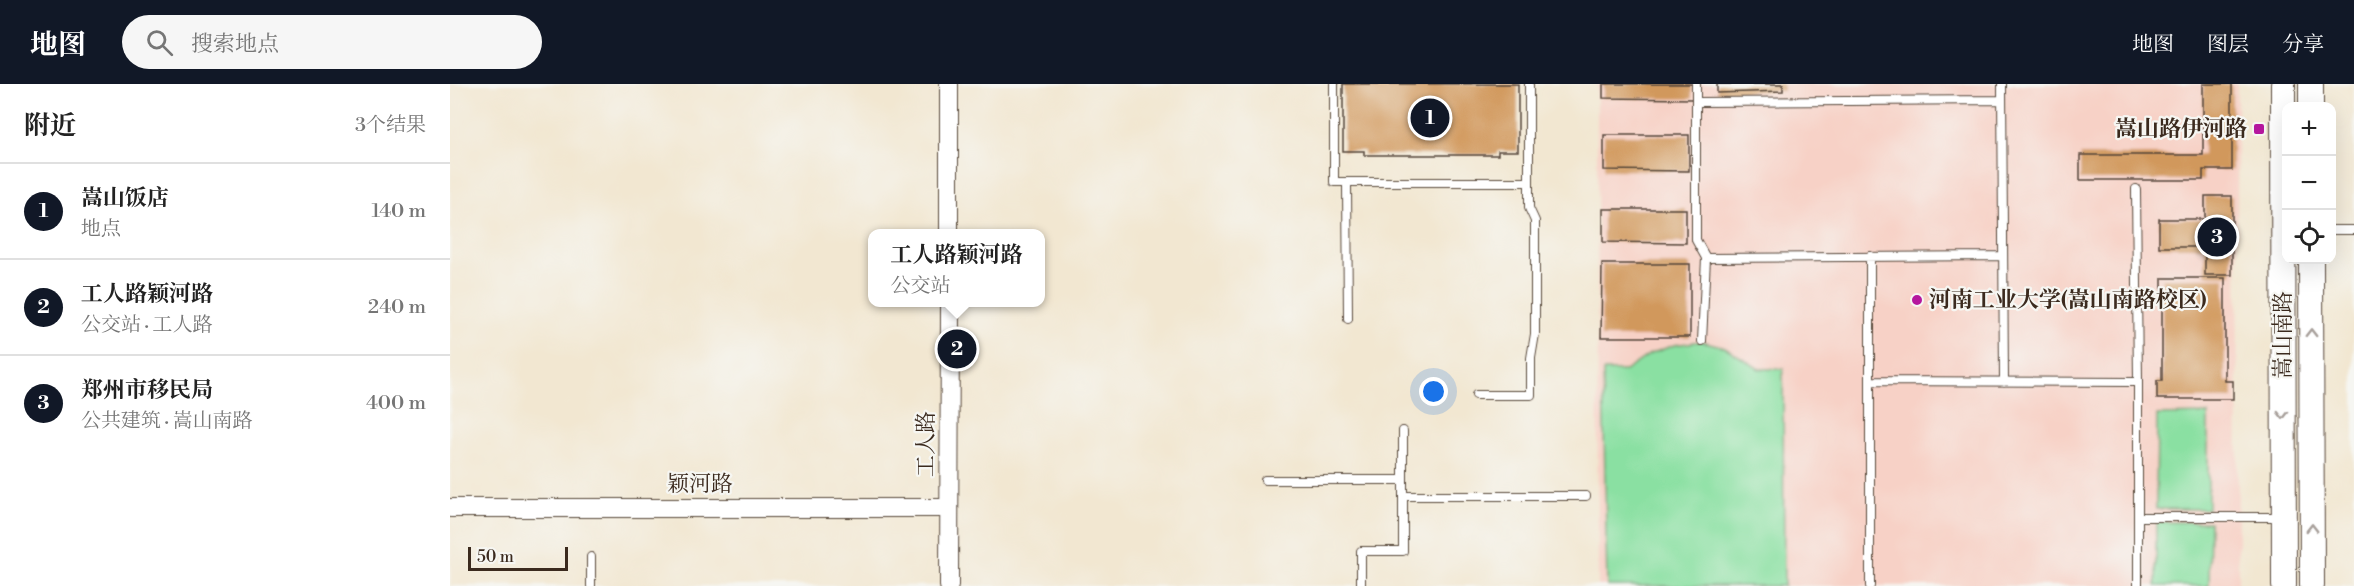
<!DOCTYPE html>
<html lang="zh">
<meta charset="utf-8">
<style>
body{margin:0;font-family:"Libre Bodoni","Noto Serif SC",serif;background:#f6f6f6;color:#222}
.controls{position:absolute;right:18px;top:18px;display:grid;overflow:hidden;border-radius:12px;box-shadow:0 6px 24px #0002}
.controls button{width:54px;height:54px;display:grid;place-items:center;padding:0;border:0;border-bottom:2px solid #e0e0e0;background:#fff;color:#222;font:30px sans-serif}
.scale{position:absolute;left:18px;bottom:15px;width:100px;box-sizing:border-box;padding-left:6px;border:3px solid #3b2a1e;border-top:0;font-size:16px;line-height:21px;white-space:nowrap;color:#3b2a1e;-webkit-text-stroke:4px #f6f6f2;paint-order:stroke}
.you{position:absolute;left:984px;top:308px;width:21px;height:21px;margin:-15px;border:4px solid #fff;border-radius:50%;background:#1a73e8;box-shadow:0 0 0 9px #1a73e833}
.badge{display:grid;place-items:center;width:39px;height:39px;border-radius:50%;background:#111827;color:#fff;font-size:20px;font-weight:700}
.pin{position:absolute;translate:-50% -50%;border:3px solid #fff;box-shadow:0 2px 6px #0006}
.popup{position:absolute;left:418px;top:145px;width:177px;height:78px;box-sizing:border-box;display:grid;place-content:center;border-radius:12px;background:#fff;filter:drop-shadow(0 2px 4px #0005);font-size:20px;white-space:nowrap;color:#767676}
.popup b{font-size:22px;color:#222}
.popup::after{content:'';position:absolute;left:50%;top:100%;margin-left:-12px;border:12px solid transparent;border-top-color:#fff}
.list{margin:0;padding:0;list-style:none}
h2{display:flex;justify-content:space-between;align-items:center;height:78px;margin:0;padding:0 24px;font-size:26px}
h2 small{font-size:20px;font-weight:400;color:#767676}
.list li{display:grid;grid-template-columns:39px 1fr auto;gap:18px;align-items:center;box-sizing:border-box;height:96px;padding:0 24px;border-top:2px solid #e0e0e0}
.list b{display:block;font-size:22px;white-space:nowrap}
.list p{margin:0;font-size:20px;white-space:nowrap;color:#767676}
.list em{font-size:20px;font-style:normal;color:#767676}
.icon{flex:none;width:33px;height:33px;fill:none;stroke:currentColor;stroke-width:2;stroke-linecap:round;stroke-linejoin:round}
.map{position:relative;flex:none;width:1904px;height:502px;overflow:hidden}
header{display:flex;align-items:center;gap:36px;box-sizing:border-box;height:84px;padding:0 30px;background:#111827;color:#fff}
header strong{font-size:28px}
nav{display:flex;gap:33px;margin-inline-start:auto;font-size:21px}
.search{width:420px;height:54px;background:#f6f6f6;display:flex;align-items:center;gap:15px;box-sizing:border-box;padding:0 21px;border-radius:33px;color:#767676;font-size:22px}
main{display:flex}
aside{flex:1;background:#fff}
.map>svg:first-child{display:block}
</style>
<header>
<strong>地图</strong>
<div class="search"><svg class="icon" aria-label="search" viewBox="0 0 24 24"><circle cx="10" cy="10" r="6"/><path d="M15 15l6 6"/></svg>搜索地点</div>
<nav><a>地图</a><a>图层</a><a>分享</a></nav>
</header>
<main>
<aside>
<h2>附近<small>3个结果</small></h2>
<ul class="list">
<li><span class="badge">1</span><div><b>嵩山饭店</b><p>地点</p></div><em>140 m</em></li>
<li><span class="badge">2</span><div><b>工人路颖河路</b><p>公交站 · 工人路</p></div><em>240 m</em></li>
<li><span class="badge">3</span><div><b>郑州市移民局</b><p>公共建筑 · 嵩山南路</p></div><em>400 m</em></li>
</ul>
</aside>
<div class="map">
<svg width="1904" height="502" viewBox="0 0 1904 502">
<rect width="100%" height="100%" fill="#f6f6f2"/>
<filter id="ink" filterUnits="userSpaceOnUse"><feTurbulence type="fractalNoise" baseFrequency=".0167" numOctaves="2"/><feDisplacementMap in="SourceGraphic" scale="12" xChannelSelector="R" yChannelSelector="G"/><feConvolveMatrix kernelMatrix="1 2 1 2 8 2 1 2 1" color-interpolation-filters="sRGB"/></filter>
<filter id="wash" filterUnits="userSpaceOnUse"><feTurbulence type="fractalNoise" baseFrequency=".008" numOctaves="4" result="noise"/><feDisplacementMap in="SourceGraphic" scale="24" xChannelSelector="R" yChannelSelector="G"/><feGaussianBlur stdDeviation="1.35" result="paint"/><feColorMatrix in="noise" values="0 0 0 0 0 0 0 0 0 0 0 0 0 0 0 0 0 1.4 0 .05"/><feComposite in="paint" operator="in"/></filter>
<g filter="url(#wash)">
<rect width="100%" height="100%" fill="#f2e7d1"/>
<path fill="#f7d1c6" d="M1147 0H1787L1788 502H1148Z"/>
<path fill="#8ae0a2" stroke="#628560" stroke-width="1.5" d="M1252 257 1275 263 1309 285H1333L1334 502H1157L1153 287H1175L1200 270 1224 261Z
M1758 330V425H1706L1707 331Z
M1706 438H1760L1759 502H1706Z"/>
<g id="blocks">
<path fill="#d1985c" d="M893 0H1068V67H1048V71H914V67H893Z
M1153 0H1242V15L1153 14Z
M1267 0H1333V7L1267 9Z
M1753 0H1782V86H1753V96H1630V71H1753Z
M1154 51H1239V87L1154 86Z
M1755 112H1782V191H1755V163H1709V135H1755Z
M1153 125H1236V159L1153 158Z
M1152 180H1240V253H1151Z
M1712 194H1775V297H1783V315H1707V297H1712Z"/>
</g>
</g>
<g filter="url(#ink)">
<use href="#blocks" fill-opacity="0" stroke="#564639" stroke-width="1.5"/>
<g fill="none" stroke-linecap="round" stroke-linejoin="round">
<g stroke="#564639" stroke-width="10">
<path id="service" d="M884 0V98H1079V0
M1246 0V156L1256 174 1252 257
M1552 0 1554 298
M1246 18 1552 16
M897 98 898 235
M1686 105 1688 298
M1882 146H1904
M1420 172V502
M1256 174 1553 172
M1420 297 1688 298V502
M1026 311H1081V274L1085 250V137L1079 124V98
M815 396H953
M953 412H1136
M1688 433H1831
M141 473V502
M911 502V467H953V347"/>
</g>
<g stroke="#564639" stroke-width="20">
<path id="tertiary" d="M499 0V150
M0 424H499
M499 502 500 218"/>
</g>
<g stroke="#564639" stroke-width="26">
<path id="primary" d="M1833 0 1834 502
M1861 0V22
M1861 176 1862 502"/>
</g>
<use href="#service" stroke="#fff" stroke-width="8"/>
<use href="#tertiary" stroke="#fff" stroke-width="18"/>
<use href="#primary" stroke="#fff" stroke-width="24"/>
</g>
<defs><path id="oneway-chevron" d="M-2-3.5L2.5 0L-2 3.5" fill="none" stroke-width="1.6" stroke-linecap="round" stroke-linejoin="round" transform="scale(1.5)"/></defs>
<g stroke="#a79f9a">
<use href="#oneway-chevron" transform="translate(1861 249) rotate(-90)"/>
<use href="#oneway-chevron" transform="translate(1833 331) rotate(90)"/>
<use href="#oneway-chevron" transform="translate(1862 444) rotate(-90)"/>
</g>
</g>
<g fill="#b5179e" stroke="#f6f6f2" stroke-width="2">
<rect x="1803" y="39" width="12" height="12" rx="3"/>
<circle cx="1467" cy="216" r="6"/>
</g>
<g text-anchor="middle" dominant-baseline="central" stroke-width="4.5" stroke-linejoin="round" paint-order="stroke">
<g font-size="22" font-weight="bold" fill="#3b2a1e" stroke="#f6f6f2" text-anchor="end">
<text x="1797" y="45">嵩山路伊河路</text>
<text x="1479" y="216" text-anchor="start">河南工业大学(嵩山南路校区)</text>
</g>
<g font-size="22" fill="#3b2a1e" stroke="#f6f6f2">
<text transform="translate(1833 251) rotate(-90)">嵩山南路</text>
<text transform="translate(476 360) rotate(-90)">工人路</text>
<text x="250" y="400">颖河路</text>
</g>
</g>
</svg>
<div class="controls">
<button>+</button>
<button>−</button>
<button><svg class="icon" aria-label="locate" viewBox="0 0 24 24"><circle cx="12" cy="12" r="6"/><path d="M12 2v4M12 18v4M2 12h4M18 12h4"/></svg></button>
</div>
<div class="scale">50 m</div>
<div class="you"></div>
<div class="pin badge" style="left:980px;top:34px">1</div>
<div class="pin badge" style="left:507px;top:265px">2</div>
<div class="popup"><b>工人路颖河路</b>公交站</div>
<div class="pin badge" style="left:1767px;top:153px">3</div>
</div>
</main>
